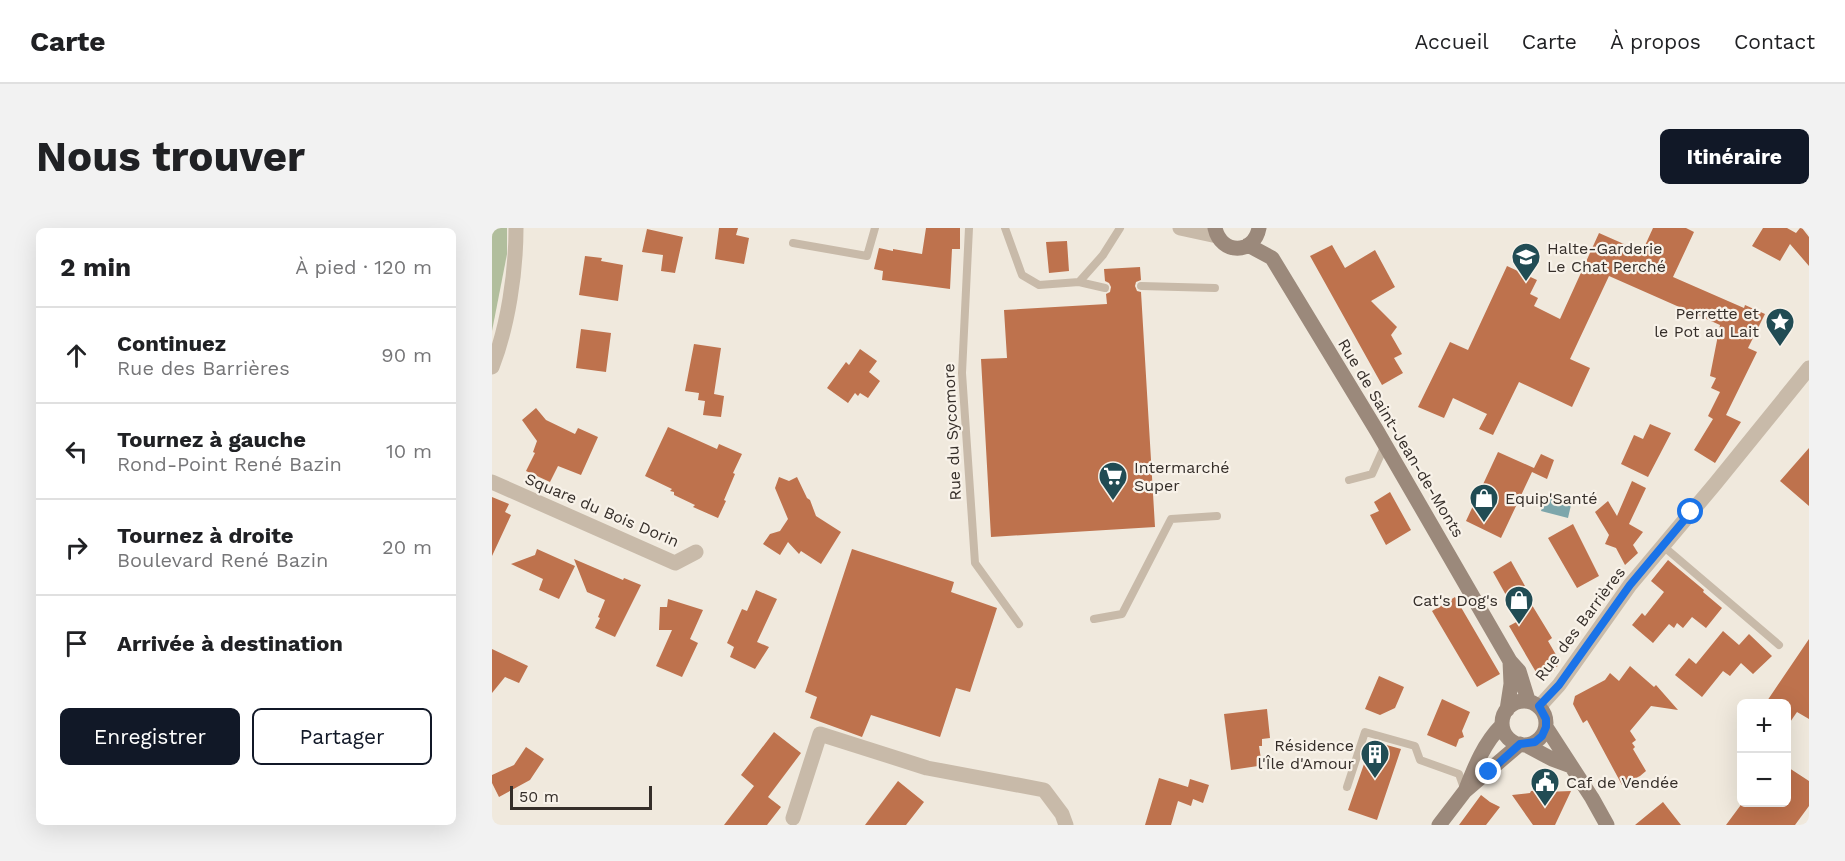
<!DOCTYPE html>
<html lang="fr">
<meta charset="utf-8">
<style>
body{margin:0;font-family:"Work Sans",sans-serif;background:#f2f2f2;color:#202124}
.controls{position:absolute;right:18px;bottom:18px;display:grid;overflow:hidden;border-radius:9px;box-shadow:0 6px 24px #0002}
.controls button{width:54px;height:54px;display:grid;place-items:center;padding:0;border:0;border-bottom:2px solid #e0e0e0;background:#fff;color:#202124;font:30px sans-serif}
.scale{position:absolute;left:18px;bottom:15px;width:142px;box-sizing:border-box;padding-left:6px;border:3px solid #352e29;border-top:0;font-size:16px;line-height:21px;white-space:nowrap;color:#352e29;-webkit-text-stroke:4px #f8f2e9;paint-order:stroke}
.stop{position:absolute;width:18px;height:18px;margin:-14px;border:4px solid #1a73e8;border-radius:50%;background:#fff}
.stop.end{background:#1a73e8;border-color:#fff;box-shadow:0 2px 6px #0008}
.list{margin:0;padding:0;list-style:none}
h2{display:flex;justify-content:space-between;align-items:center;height:78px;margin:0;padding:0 24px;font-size:26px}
h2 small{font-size:20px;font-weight:400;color:#757577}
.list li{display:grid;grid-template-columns:39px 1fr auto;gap:18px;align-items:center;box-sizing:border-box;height:96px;padding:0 24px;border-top:2px solid #e0e0e0}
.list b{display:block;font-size:22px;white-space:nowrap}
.list p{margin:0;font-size:20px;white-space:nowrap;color:#757577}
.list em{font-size:20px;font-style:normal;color:#757577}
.actions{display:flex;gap:12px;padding:18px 24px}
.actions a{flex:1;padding:14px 0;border:2px solid #111827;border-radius:9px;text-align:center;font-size:21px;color:#111827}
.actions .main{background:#111827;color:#fff}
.icon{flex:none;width:33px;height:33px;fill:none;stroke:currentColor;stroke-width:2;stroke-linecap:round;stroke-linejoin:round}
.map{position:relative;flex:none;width:1317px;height:597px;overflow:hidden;border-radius:9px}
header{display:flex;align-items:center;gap:36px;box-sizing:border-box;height:84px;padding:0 30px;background:#fff;border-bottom:2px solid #e0e0e0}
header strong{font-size:28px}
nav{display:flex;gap:33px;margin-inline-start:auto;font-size:21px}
.intro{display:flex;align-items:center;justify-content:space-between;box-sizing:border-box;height:144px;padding:0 36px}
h1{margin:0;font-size:42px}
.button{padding:15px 27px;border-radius:9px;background:#111827;color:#fff;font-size:21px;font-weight:700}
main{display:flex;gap:36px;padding:0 36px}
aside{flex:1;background:#fff;border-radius:9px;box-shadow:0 6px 24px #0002}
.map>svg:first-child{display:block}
</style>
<header>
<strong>Carte</strong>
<nav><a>Accueil</a><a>Carte</a><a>À propos</a><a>Contact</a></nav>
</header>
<div class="intro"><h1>Nous trouver</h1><a class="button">Itinéraire</a></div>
<main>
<aside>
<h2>2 min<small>À pied · 120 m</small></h2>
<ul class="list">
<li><svg class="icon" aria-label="ahead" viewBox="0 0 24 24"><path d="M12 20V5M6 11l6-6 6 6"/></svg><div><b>Continuez</b><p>Rue des Barrières</p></div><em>90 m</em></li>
<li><svg class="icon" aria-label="left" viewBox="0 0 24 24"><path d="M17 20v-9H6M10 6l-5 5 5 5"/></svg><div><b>Tournez à gauche</b><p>Rond-Point René Bazin</p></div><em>10 m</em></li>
<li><svg class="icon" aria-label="right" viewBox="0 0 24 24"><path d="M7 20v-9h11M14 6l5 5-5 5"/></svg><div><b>Tournez à droite</b><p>Boulevard René Bazin</p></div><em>20 m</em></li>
<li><svg class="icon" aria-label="arrive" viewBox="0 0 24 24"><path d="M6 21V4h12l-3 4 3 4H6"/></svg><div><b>Arrivée à destination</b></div></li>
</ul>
<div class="actions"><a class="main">Enregistrer</a><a>Partager</a></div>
</aside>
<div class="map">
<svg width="1317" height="597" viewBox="0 0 1317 597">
<rect width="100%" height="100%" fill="#f0e9dd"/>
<path fill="#b1be9d" d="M0 0H15V26L0 103Z"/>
<path fill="#7da6ab" d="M1053 269 1079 277 1076 290 1049 283Z"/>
<path fill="#be724d" d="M227 0H246L244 7 257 10 252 36 223 31Z
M434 0H468V21H460L458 61 390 52 391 43 382 41 387 20 401 23V21L430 26Z
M1161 0H1194L1202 4 1181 49 1252 80 1253 77 1273 86 1256 120 1265 124 1234 187 1249 194 1223 235 1202 222 1221 191 1216 188 1228 164 1219 160 1224 150 1218 148 1228 97 1117 48 1078 131 1098 140 1080 179 1027 154 1001 207 987 201 995 186 961 170 952 190 926 179 958 114 976 122 1015 38 1045 52 1038 66 1046 70 1042 78 1068 91 1107 5 1150 24Z
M1271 0H1295L1304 5 1308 0H1310L1317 9V38L1298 16 1288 33 1260 18Z
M155 1 191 9 183 45 169 43 171 27 150 24Z
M575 13 577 43 557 45 554 14Z
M840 17 853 40 883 22 903 59 879 73 905 99 899 107 910 126 902 130 911 145 890 157 818 28Z
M93 28 110 30 109 33 131 37 126 73 87 67Z
M648 39 649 52 644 54 643 58 645 63 649 64 663 299 499 309 489 131 515 130 512 82 615 76 614 66 618 64 619 59 617 55 613 53 612 41Z
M89 101 119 105 114 144 84 140Z
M202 116 229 120 222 166 232 168 229 189 211 187 213 173 206 172 207 165 193 163Z
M368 121 385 133 377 144 388 153 376 170 368 165 366 168 363 165 356 175 335 160 354 134 357 137Z
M44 180 54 192 83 206 86 200 106 209 89 247 66 238 58 254 34 243 43 225 41 224 45 213 30 192Z
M1158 196 1179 205 1156 249 1129 236 1142 207 1151 211Z
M176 199 225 221 227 216 250 226 241 245 243 246 232 272 234 273 226 290 201 279 203 277 182 267V264L178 263 180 261 153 248Z
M1317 220V278L1288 253Z
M1006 224 1042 240 1049 226 1062 232 1055 251 1040 244 1009 310 974 293Z
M287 249 297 253 305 249 315 270 318 272 324 288 349 304 329 336 309 323 307 326 296 314 288 327 271 316 278 306 288 303 296 291 283 260Z
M1140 253 1154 260 1137 296 1151 304 1141 317 1146 325 1133 337 1124 320 1113 316 1117 307 1103 284 1116 273 1125 288Z
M898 264 919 302 894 317 878 287 887 283 882 274Z
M0 269 17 276 13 284 19 287 0 328Z
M1081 296 1107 348 1085 360 1056 310Z
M45 321 83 338 67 371 47 362 51 351 19 336 43 327Z
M360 321 462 354 459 364 505 380 478 464 464 460 448 509 379 487 370 509 318 490 325 469 313 464Z
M82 331 131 352 132 350 149 357 123 409 103 400 108 390 106 389 113 372 95 364Z
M1176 332 1212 362 1211 364 1230 380 1214 400 1200 389 1191 400 1185 395 1182 400 1177 396 1161 415 1140 397 1150 385 1153 388 1172 364 1159 353Z
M1019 333 1033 358 1029 359 1060 410 1056 413 1067 432 1063 434 1066 438 1062 440 1063 442 1048 451 1017 398 1028 392 1001 344Z
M264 362 285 371 265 414 277 419 263 441 238 429 242 419 235 415 250 381 255 383Z
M963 369 1008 446 985 459 940 383Z
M176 371 211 382 198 411 206 415 190 449 164 438 180 402H167L168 379H175Z
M1231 403 1247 417 1257 406 1280 428 1261 446 1249 435 1238 448 1231 443 1210 469 1183 447 1197 430 1204 436Z
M1317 411V491L1305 484 1294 500V476H1273Z
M0 421 36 438 27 455 13 449 0 465Z
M1138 438 1162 459 1164 457 1186 482 1159 478 1138 503 1144 512 1140 515 1143 519 1141 521 1154 543 1148 548 1130 557 1095 492 1091 495 1081 476 1083 468 1113 452 1118 445 1127 453Z
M887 448 912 459 903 480 888 487 873 481Z
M950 471 978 484 970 503 972 509 967 511 964 519 935 507Z
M775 481 778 510 770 511V518H767L769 531 765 532 766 538 739 542 732 486Z
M282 504 309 525 276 569 289 579 275 597H232L262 558 249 547Z
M880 513 909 521 885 592 856 582Z
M34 519 52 531 38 552 7 569 0 555V547L22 537Z
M1294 538 1317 553V578L1303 597H1234L1251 574H1294Z
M667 550 696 559 698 551 717 557 711 575 701 571 699 578 686 573 679 597H653Z
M406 553 432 574 414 597H373Z
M1051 562 1052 564 1079 563 1063 597H1041L1020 567 1038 565 1039 563Z
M989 567 998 574 1008 579 994 597H967Z
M1171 574 1189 597H1143Z"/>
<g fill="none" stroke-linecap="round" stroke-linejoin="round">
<path stroke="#c8baa9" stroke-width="8" d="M477 0 470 145 483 335 527 396
M513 0 530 47 547 57 587 54 611 27 628 0
M301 15 375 28 383 0
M587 54 613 60
M649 58 723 60
M857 252 880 246 893 217
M1171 318 1287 417
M602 391 630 386 679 291 725 288
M855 559 873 504 923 518 928 532 967 546 973 563"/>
<path stroke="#c8baa9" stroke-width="15" d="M688 0 725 8
M0 139C16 98 24 44 24 0
M0 254 183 335 204 324
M1047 479 1067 457 1138 357 1223 256 1317 140
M301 590 328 506 435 540 552 562 570 586 574 597"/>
<path stroke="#9b897b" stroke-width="15" d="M723 0C729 27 762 27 767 0
M756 17 780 30 797 58 885 203 1018 433 1027 443 1036 472
M1010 495a22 22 0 1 1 44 0a22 22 0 1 1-44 0Z
M1015 482 1019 456 1018 433
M1054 499 1100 570 1115 597
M1034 517 1060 531 1079 538
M974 561C983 538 992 515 1010 497
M947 597 973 563 1028 516"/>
</g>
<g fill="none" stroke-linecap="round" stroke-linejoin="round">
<path stroke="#1a73e8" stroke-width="8" d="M997 544 1028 516 1043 514 1050 508 1054 499V491L1047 478 1067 457 1138 357 1199 284"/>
</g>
<defs>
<g id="school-pin" transform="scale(1.5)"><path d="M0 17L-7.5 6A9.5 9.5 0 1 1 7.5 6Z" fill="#214c54" stroke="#f8f2e9"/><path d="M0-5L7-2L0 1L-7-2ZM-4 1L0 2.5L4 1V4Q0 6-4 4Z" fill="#fff"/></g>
<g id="sight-pin" transform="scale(1.5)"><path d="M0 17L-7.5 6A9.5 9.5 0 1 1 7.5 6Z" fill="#214c54" stroke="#f8f2e9"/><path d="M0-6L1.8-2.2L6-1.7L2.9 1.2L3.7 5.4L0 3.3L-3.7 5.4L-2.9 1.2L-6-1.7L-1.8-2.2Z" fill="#fff"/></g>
<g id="supermarket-pin" transform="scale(1.5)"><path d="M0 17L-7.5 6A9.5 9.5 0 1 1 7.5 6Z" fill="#214c54" stroke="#f8f2e9"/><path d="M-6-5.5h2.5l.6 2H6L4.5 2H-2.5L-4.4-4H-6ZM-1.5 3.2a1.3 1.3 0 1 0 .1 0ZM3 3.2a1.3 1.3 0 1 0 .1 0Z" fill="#fff"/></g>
<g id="shop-pin" transform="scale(1.5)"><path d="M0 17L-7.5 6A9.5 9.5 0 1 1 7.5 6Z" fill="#214c54" stroke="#f8f2e9"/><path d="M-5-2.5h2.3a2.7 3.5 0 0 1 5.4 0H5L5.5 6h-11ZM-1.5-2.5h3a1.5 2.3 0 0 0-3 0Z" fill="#fff"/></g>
<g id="building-pin" transform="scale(1.5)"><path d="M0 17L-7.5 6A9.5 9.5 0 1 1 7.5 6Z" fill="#214c54" stroke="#f8f2e9"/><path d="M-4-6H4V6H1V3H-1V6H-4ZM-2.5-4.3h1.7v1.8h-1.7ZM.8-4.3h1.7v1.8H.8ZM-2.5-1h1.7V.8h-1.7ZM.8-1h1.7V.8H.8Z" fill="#fff"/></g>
<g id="civic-pin" transform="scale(1.5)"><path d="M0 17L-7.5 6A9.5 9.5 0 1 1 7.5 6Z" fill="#214c54" stroke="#f8f2e9"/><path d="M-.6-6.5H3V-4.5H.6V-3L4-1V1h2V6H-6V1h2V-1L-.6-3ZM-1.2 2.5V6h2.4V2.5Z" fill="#fff"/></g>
</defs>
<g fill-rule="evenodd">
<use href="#school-pin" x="1034" y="29"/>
<use href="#sight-pin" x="1288" y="94"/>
<use href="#supermarket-pin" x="621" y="248"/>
<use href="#shop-pin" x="992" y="270"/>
<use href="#shop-pin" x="1027" y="372"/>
<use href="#building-pin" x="883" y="526"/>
<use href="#civic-pin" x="1053" y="554"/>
</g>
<g text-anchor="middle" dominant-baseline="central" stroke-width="4.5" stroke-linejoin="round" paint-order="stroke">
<g font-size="16" fill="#352e29" stroke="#f8f2e9" text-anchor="start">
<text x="1055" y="20">Halte-Garderie<tspan x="1055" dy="18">Le Chat Perché</tspan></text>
<text x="1267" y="85" text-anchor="end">Perrette et<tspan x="1267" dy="18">le Pot au Lait</tspan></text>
<text x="642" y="239">Intermarché<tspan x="642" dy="18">Super</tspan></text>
<text x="1013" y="270">Equip'Santé</text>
<text x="1006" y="372" text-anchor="end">Cat's Dog's</text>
<text x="862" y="517" text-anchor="end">Résidence<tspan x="862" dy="18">l'Île d'Amour</tspan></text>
<text x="1074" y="554">Caf de Vendée</text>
</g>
<g font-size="16" fill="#352e29" stroke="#f8f2e9">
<text transform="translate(460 204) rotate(-93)">Rue du Sycomore</text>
<text transform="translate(909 210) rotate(59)">Rue de Saint-Jean-de-Monts</text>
<text transform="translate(110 282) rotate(23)">Square du Bois Dorin</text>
<text transform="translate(1088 396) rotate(-53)">Rue des Barrières</text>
</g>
</g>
</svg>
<div class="controls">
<button>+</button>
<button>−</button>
</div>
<div class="scale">50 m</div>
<div class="stop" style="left:1199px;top:284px"></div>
<div class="stop end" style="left:997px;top:544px"></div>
</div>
</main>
